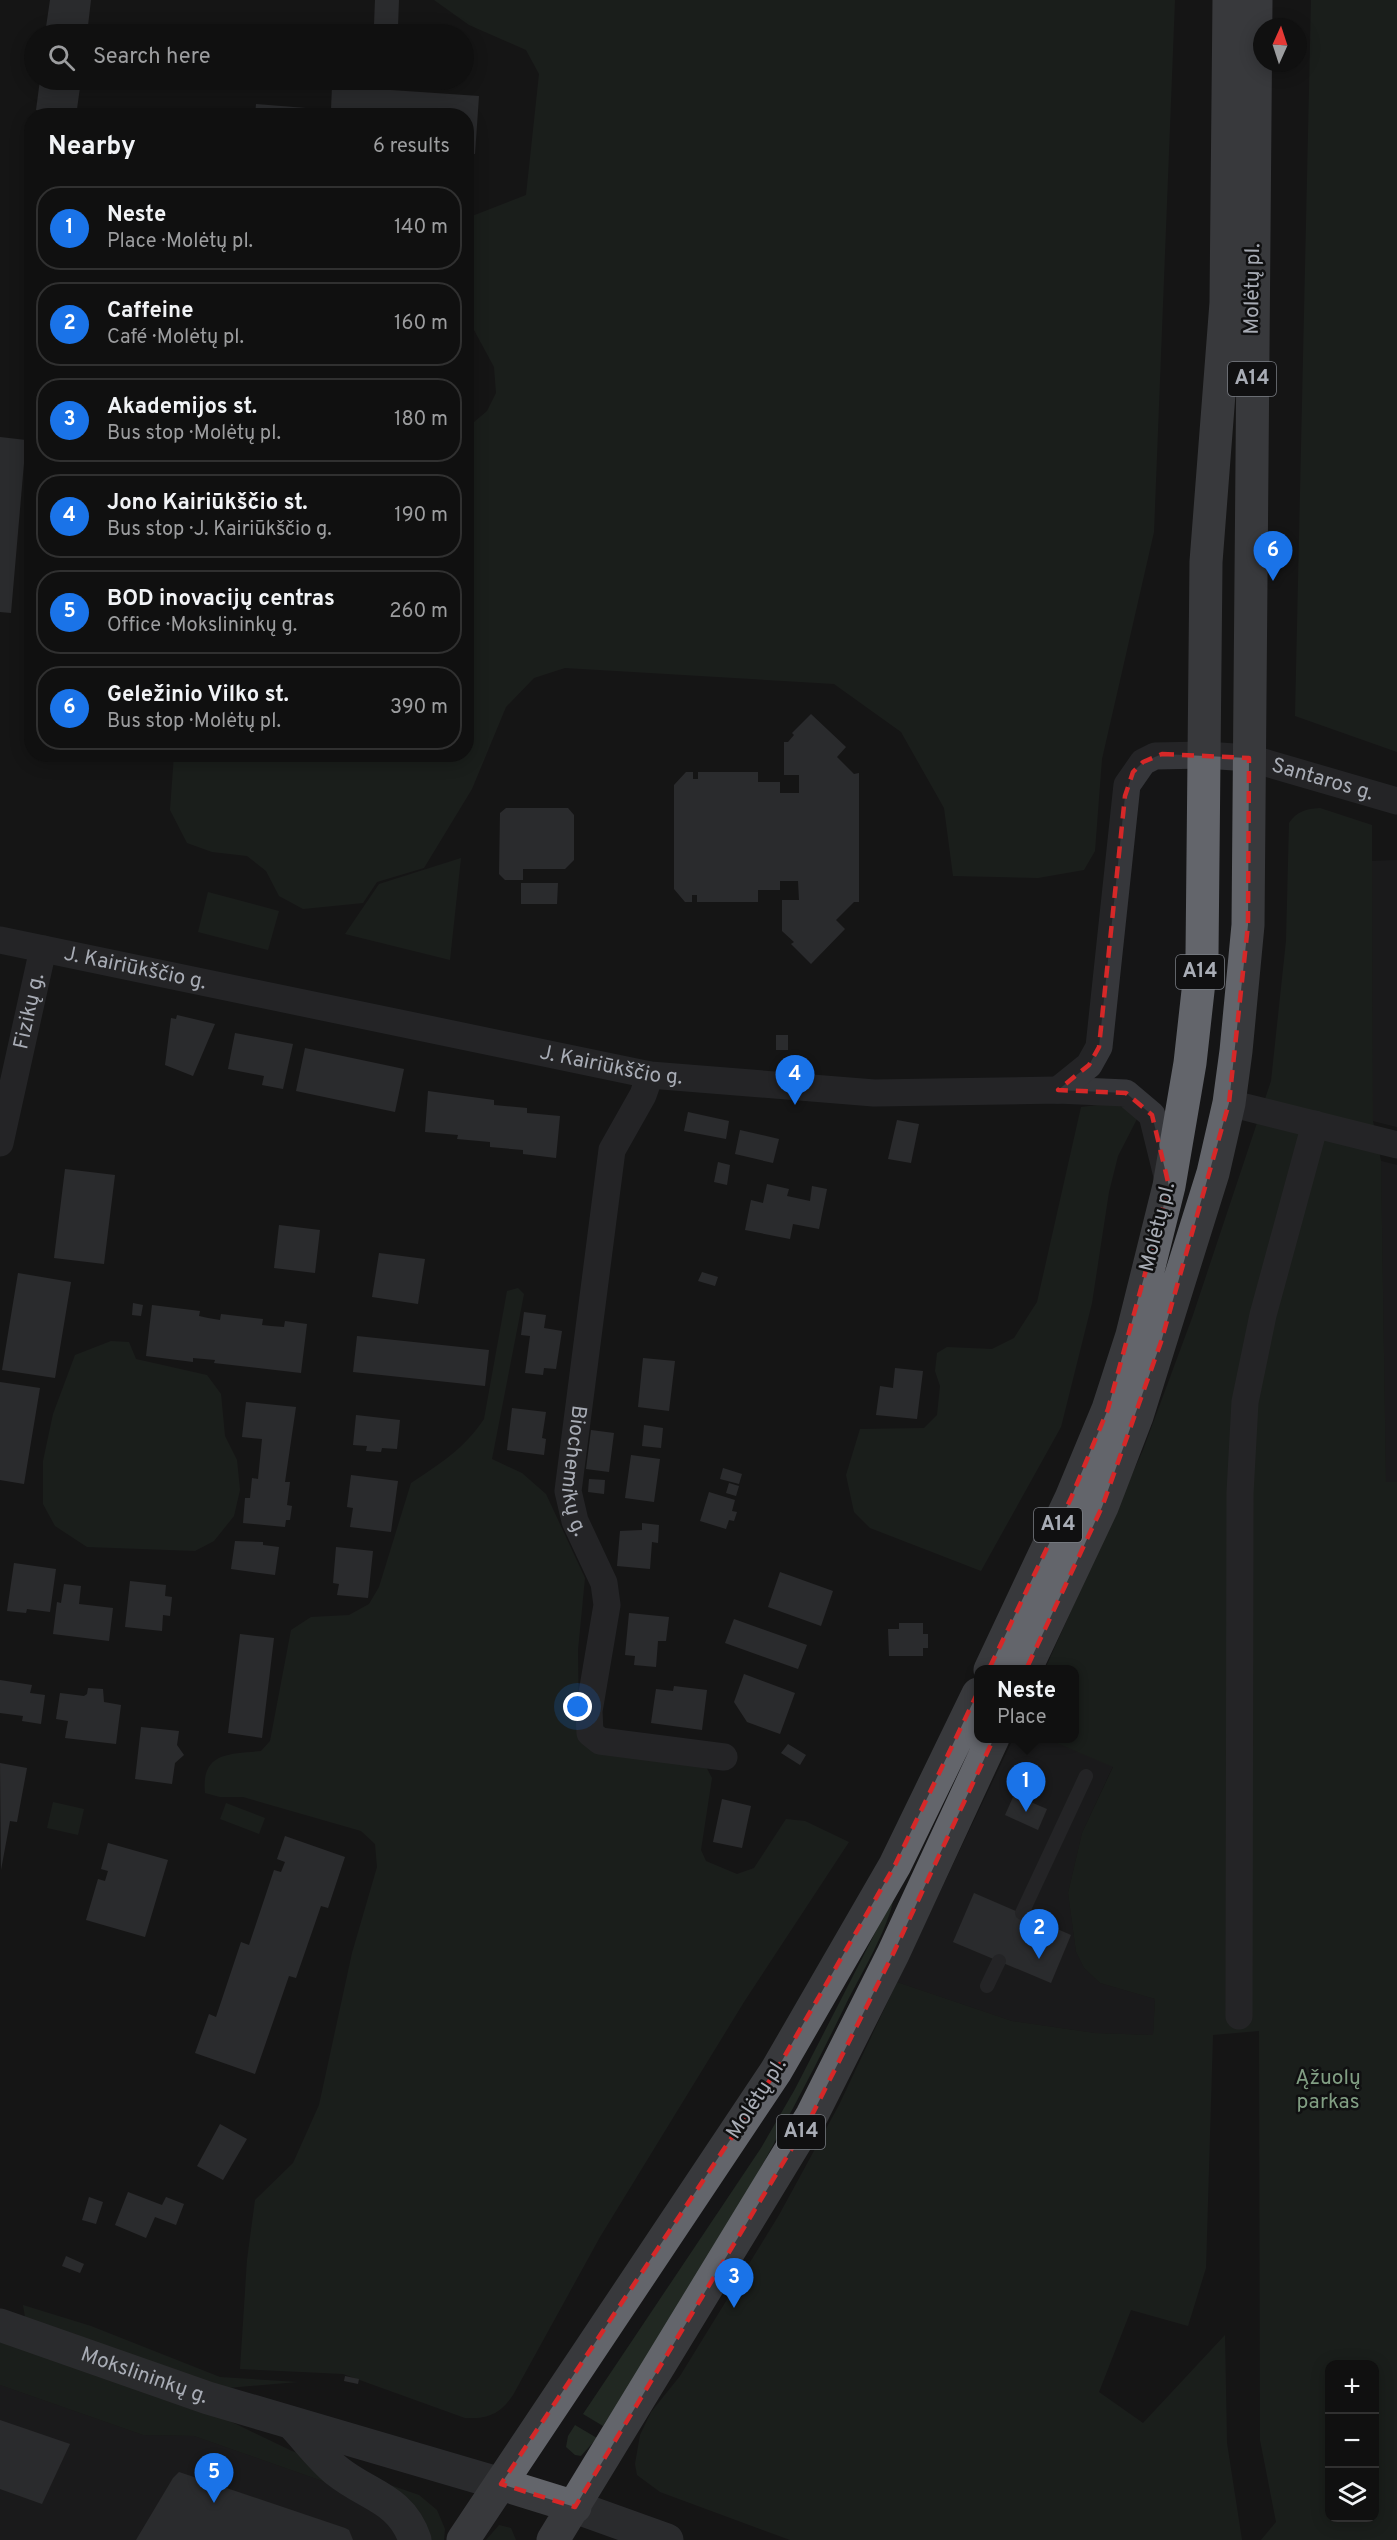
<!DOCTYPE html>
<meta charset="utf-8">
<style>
body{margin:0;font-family:Overpass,sans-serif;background:#1e1e1e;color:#f1f3f6}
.controls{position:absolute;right:18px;bottom:18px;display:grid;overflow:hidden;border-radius:12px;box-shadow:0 3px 15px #0003}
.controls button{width:54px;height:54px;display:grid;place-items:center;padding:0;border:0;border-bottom:2px solid #303030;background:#101010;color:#f1f3f6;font:30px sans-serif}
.compass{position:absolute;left:1253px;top:18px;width:54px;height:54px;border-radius:50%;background:#101010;box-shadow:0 3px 15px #0003;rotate:3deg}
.you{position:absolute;left:578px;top:1707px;width:21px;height:21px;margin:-15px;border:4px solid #fff;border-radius:50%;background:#1a73e8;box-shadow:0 0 0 9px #1a73e833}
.badge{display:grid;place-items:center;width:39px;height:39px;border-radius:50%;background:#1a73e8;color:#fff;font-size:20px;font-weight:700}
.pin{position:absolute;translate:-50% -50px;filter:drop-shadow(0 2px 3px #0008)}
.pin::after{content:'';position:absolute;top:32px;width:21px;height:18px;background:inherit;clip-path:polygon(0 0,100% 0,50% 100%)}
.popup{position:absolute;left:974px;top:1665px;width:105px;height:78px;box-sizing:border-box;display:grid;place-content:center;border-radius:12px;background:#101010;filter:drop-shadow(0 2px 4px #0005);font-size:20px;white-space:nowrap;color:#9c9d9f}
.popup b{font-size:22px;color:#f1f3f6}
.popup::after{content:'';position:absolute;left:50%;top:100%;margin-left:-12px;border:12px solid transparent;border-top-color:#101010}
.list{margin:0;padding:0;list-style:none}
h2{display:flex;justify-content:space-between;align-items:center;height:78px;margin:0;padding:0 24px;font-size:26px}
h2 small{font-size:20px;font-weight:400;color:#9c9d9f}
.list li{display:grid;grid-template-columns:39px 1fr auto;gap:18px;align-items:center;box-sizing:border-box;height:84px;margin:0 12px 12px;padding:0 12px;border:2px solid #303030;border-radius:24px}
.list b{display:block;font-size:22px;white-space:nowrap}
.list p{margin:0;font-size:20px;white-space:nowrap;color:#9c9d9f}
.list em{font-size:20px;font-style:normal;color:#9c9d9f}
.icon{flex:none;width:33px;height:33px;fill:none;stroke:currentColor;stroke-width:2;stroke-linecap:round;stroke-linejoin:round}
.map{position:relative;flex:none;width:1397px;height:2540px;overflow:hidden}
.search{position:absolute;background:#101010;box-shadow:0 3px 15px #0003;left:24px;top:24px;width:450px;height:66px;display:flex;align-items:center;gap:15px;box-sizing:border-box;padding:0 21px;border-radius:33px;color:#9c9d9f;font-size:22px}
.panel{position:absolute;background:#101010;box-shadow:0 3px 15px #0003;left:24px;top:108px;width:450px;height:654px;border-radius:24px}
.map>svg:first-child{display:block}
</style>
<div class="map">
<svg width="1397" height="2540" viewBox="0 0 1397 2540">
<rect width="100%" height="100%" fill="#151516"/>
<path fill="#212123" d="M1397 860V1127L1373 1121 1372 861Z
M1381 1161 1397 1165V1482H1386Z
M1013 1739H1047L1113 1766 1082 1833 1068 1893 1076 1952 1084 1968 1100 1983 1155 1999 1153 2035 1095 2033 1012 2021 897 1982Z
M0 2385 143 2435 194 2436 419 2515 416 2540H0Z"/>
<path fill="#212822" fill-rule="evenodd" d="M434 0H1175L1154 532 1102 759 1095 851 1084 870 1038 878 953 876 944 808 901 732 834 684 565 668 534 678 506 707 472 789 424 868 377 882 363 903 303 909 279 896 266 871 247 856 212 852 187 843 170 810 174 755 466 754 467 428 487 411 496 393 494 367 467 317V218L526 195 539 74 526 50 469 25Z
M1311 0H1397V752L1295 716Z
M1320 808 1372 825 1373 1121 1381 1161 1386 1482H1397V2540H1261L1276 2522 1260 2440 1259 2031 1213 2035 1206 2268 1188 2326 1131 2310 1099 2392 1143 2423 1225 2335 1227 2443 1242 2540H790L660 2492 637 2475 635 2464 640 2435 651 2412 680 2376 779 2215 839 2105 897 1982 1012 2021 1095 2033 1153 2035 1155 1999 1100 1983 1084 1968 1076 1952 1068 1893 1082 1833 1113 1767 1047 1739 1074 1738V1670L1045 1669 1143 1450 1192 1318 1271 1081 1286 941 1289 823C1297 811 1306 809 1320 808ZM1330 2364H1374V2518H1330Z
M461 858 450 960 345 934 379 884Z
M208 892 279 911 268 950 198 932Z
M1113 1103 1132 1111 1137 1119 1118 1156 1109 1192 1092 1303 1061 1427 981 1571 870 1528 854 1512 846 1475 860 1429 924 1428 937 1415 940 1386 935 1371 937 1353 947 1347 992 1349 1014 1338 1037 1302 1081 1107Z
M518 1288 524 1294 492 1459 522 1473 546 1494 585 1578 578 1650 579 1731 703 1761 712 1778 701 1850 706 1861 737 1874 754 1868 786 1819 805 1821 849 1842 744 2002 600 2237 513 2395C500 2414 488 2419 465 2418L343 2374 240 2369 247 2260 255 2200 293 2163 319 2105 352 1953 377 1867 375 1844 361 1831 243 1797H220L205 1793C201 1752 229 1754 261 1751L270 1741 291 1630 311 1617 349 1615 369 1604 379 1587 411 1483C440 1464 465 1448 484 1419L507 1291Z
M111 1341 129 1342 136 1359 207 1375 221 1394 225 1436 237 1460 240 1490 234 1516 214 1541 195 1551 87 1547 55 1526 43 1504V1461L53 1414 75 1355Z
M53 1802 84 1809 78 1835 47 1828Z
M226 1803 265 1818 259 1834 220 1819Z
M894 1896C890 1926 860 1976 846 2004 775 2150 693 2291 603 2426L583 2414 761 2148 795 2089Z
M23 2305 91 2326 220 2377 298 2382 227 2388 25 2317Z
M0 2339 207 2410 292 2451 419 2495 437 2510 445 2529 444 2540H416L419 2515 194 2436 143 2435 0 2385Z
M575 2425 597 2438 581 2456 575 2455 566 2447 568 2436Z
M499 2525 511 2528 516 2540H486Z"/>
<path fill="#444549" d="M50 0H91L87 34H45Z
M375 0H399L398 26 374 25Z
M40 80H81L76 116 36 110Z
M332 86 479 96 475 154 466 153V116H255L256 104 331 110Z
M0 437 26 440 11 613 0 612Z
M811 714 846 747 837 757 854 774 859 773V902H854L836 920 845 929 811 964 791 944 794 942 782 931V900H799L798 881H780V890H758V902H697V895H692V902H685L674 889V785L686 772H693V779H698V772H758V782H780V793H799V775H784V742H788L794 735 792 733Z
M506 808H568L574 815V860L565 869H523V880H505L499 874 500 813Z
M521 883H558L557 904H521Z
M177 1015 215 1024 193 1076 165 1065 171 1018 176 1019Z
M235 1033 293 1044 283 1089 262 1085 264 1076 228 1069Z
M776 1035H788V1050H776Z
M305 1048 404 1069 395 1112 296 1091Z
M428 1091 494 1100V1105L527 1108V1113L560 1116 556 1158 523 1154V1150L490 1147V1142L457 1139 458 1135 425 1132Z
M688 1112 729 1121 726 1139 684 1131Z
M897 1120 919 1124 911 1163 888 1159Z
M740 1130 779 1139 773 1163 735 1154Z
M718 1162 730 1165 727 1185 714 1182Z
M65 1169 115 1175 104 1264 54 1258Z
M767 1184 789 1189 787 1196 810 1201 812 1186 827 1189 819 1229 793 1224 790 1239 745 1230 751 1200 763 1203Z
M279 1225 320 1230 315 1273 274 1268Z
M379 1253 425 1259 418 1304 372 1297Z
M702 1272 718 1277 715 1286 698 1281Z
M18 1273 71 1282 55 1378 2 1370Z
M133 1303 143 1305 141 1316 132 1315Z
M152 1305 200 1311 199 1316 208 1318 220 1320 221 1314 263 1319 262 1325 271 1326 284 1327 285 1321 307 1324 301 1373 214 1363 215 1360 193 1358V1362L146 1356Z
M524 1312 546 1315 544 1328 562 1331 556 1369 544 1368 543 1375 525 1373 530 1336 521 1335Z
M357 1336 489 1350 485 1386 353 1372Z
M643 1358 675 1361 669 1411 638 1407Z
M895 1368 923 1371 917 1419 876 1415 880 1386 893 1388Z
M0 1382 40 1388 24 1484 0 1480Z
M246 1402 296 1407 285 1482H290L287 1505 292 1506 290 1520H286L285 1527 243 1523 245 1498H250L252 1478 258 1479 262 1439 242 1437Z
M512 1408 546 1412 542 1438 546 1439 544 1455 507 1450Z
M356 1415 400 1420 397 1449 382 1448 381 1452 366 1451 367 1446 353 1445Z
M644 1425 663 1428 661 1448 642 1446Z
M591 1430 614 1433 609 1472 586 1469Z
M631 1455 660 1459 654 1502 625 1498Z
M723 1468 742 1474 739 1484 720 1479Z
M351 1475 398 1481 391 1532 350 1527 353 1508 347 1507Z
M589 1479 605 1480 604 1494 588 1492Z
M729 1483 739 1486 736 1496 726 1493Z
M709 1492 735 1500 732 1511 737 1512 734 1521 729 1520 726 1529 700 1521Z
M642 1523 659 1525 658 1543 652 1542 650 1569 617 1566 620 1531 642 1530Z
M235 1541 263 1542V1545L279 1547 275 1575 231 1569Z
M336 1547 373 1551 368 1598 337 1595 339 1584 333 1583Z
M14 1563 56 1569 50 1612 27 1609 26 1613 7 1611Z
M780 1572 833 1591 821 1626 768 1607Z
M130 1581 166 1585 165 1596 172 1597 170 1616 163 1615 162 1631 125 1627Z
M64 1584 81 1586 79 1604 113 1608 109 1641 53 1634 57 1602 61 1603Z
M629 1613 669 1617 666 1641H658L656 1667 634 1665 635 1656 625 1655Z
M734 1619 807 1645 798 1669 725 1643Z
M899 1623H923V1634H928V1648H923V1656H889L888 1629H899Z
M240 1634 274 1638 262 1738 228 1733Z
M744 1674 795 1693 780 1734 747 1722 734 1702Z
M0 1680 32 1685 30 1693 45 1695 41 1724 22 1721 23 1716 0 1713Z
M674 1686 707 1690 702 1730 651 1723 656 1689 673 1691Z
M88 1688 103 1689 104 1702 121 1705 116 1744 65 1738 68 1721 56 1719 60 1693 84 1696 87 1694Z
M141 1727 179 1731 177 1745 184 1755 175 1763 172 1784 135 1779Z
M788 1744 806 1755 800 1765 781 1753Z
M0 1763 27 1768 17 1822 10 1821 1 1870Z
M1014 1795 1047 1809 1038 1830 1005 1815Z
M722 1799 751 1806 742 1848 713 1842Z
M285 1836 345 1857 328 1908 321 1906 296 1978 289 1976 255 2074 195 2053 209 2014 216 2017 241 1942 249 1945 274 1870 281 1872 285 1862 277 1859Z
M108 1843 168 1860 145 1937 86 1920 98 1879 105 1881 108 1871 101 1869Z
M974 1893 1071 1935 1051 1983 953 1942Z
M220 2124 247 2139 223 2180 197 2166Z
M128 2192 162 2205 166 2197 184 2204 176 2225 155 2217 146 2238 115 2225Z
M89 2197 103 2202 96 2224 82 2220Z
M66 2256 84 2264 80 2273 62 2266Z
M345 2376 359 2379 358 2384 344 2381Z
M0 2420 70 2444 42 2504 0 2489Z
M179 2472 345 2528 349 2530 353 2540H136L173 2478Z"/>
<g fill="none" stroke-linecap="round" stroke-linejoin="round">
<path stroke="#36373b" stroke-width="14" d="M1022 1913 1086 1776
M987 1986 999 1961"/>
<g stroke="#36373b" stroke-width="27">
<path id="s1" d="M0 940 650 1075 874 1093 1058 1090 1126 1093 1152 1115 1167 1176"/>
<path id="s2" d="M650 1075 643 1095 612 1150 568 1491 575 1521 604 1583 607 1605 589 1711 590 1733 600 1741 724 1757"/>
<path id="s3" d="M1058 1090 1089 1065 1099 1047 1127 785 1143 762 1155 756 1205 755 1249 758 1397 801"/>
<path d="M1229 1103 1397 1145"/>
<path id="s4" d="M0 1143 43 949"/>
<path d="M1239 2016 1240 1493 1245 1402 1263 1315 1315 1124"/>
</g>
<g stroke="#44464b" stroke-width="33">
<path id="s5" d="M0 2325 208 2398 501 2484"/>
<path d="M292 2423C307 2439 321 2458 337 2471 368 2496 401 2498 415 2540"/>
<path d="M575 2507 667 2540"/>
</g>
<path stroke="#63656b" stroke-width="33" d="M990 1670 1071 1498 1108 1409 1132 1335 1169 1186 1190 1063 1202 955 1206 562 1226 303 1229 0
M1025 1670 1102 1507 1137 1416 1213 1173 1229 1103 1236 1051 1248 925 1256 0
M501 2484 575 2507
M463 2540 776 2071 895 1865 978 1694
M553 2540 812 2115 893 1954 993 1738"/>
</g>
<path d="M0 0H1397V2540H0ZM1162 754 1249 758 1248 925 1229 1103 1161 1342 1102 1507 893 1954 812 2115 575 2507 501 2484 776 2071 895 1865 1071 1498 1108 1409 1169 1186 1152 1115 1126 1093 1058 1090 1089 1065 1099 1047 1125 796 1133 772 1143 762Z" fill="#151516" fill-opacity=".55" fill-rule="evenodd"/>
<path fill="none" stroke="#d62828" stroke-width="4.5" stroke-dasharray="12 8" stroke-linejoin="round" d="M1162 754 1249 758 1248 925 1229 1103 1161 1342 1102 1507 893 1954 812 2115 575 2507 501 2484 776 2071 895 1865 1071 1498 1108 1409 1169 1186 1152 1115 1126 1093 1058 1090 1089 1065 1099 1047 1125 796 1133 772 1143 762Z"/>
<g text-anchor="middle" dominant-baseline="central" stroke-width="5" stroke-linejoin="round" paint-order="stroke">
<g fill="#101011" stroke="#7a7d84" stroke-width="1.5">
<rect x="1228" y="362" width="48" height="34" rx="4.5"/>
<rect x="1176" y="955" width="48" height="34" rx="4.5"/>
<rect x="1034" y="1508" width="48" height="34" rx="4.5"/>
<rect x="777" y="2115" width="48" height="34" rx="4.5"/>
</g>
<g font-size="20" font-weight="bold" fill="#a8acb5">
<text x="1252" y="379">A14</text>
<text x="1200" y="972">A14</text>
<text x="1058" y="1525">A14</text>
<text x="801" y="2132">A14</text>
</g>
<g font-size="21" fill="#a8acb5" stroke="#101011">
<text transform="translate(1253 289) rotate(-89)">Molėtų pl.</text>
<text stroke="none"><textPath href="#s3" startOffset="536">Santaros g.</textPath></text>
<text stroke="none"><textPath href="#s1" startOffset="138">J. Kairiūkščio g.</textPath></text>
<text stroke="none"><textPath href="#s4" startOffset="135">Fizikų g.</textPath></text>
<text stroke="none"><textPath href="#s1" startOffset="624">J. Kairiūkščio g.</textPath></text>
<text transform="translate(1158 1227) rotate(-76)">Molėtų pl.</text>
<text stroke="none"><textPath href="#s2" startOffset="408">Biochemikų g.</textPath></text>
<text transform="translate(757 2099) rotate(-57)">Molėtų pl.</text>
<text stroke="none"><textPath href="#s5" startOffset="153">Mokslininkų g.</textPath></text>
</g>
<g font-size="21" fill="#819e83" stroke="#101011">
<text x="1328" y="2078">Ąžuolų<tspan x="1328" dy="24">parkas</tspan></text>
</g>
</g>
</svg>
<div class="controls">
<button>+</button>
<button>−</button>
<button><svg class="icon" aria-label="layers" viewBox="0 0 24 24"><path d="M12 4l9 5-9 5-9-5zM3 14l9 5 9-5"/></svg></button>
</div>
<svg class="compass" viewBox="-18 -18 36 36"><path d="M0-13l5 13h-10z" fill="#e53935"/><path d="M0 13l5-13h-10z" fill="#9c9d9f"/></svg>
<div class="you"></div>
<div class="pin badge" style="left:1026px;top:1812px">1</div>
<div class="popup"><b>Neste</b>Place</div>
<div class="pin badge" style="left:1039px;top:1959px">2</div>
<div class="pin badge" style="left:734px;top:2308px">3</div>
<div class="pin badge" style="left:795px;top:1105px">4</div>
<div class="pin badge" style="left:214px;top:2503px">5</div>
<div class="pin badge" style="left:1273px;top:581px">6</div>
<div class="search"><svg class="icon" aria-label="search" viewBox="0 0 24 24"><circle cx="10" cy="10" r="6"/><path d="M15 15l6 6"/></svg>Search here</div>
<section class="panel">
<h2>Nearby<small>6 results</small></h2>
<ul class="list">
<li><span class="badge">1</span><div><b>Neste</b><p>Place · Molėtų pl.</p></div><em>140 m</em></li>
<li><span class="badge">2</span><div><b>Caffeine</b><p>Café · Molėtų pl.</p></div><em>160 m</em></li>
<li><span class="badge">3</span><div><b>Akademijos st.</b><p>Bus stop · Molėtų pl.</p></div><em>180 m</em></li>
<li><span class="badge">4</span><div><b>Jono Kairiūkščio st.</b><p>Bus stop · J. Kairiūkščio g.</p></div><em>190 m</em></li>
<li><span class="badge">5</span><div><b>BOD inovacijų centras</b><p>Office · Mokslininkų g.</p></div><em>260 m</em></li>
<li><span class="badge">6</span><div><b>Geležinio Vilko st.</b><p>Bus stop · Molėtų pl.</p></div><em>390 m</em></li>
</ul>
</section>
</div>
